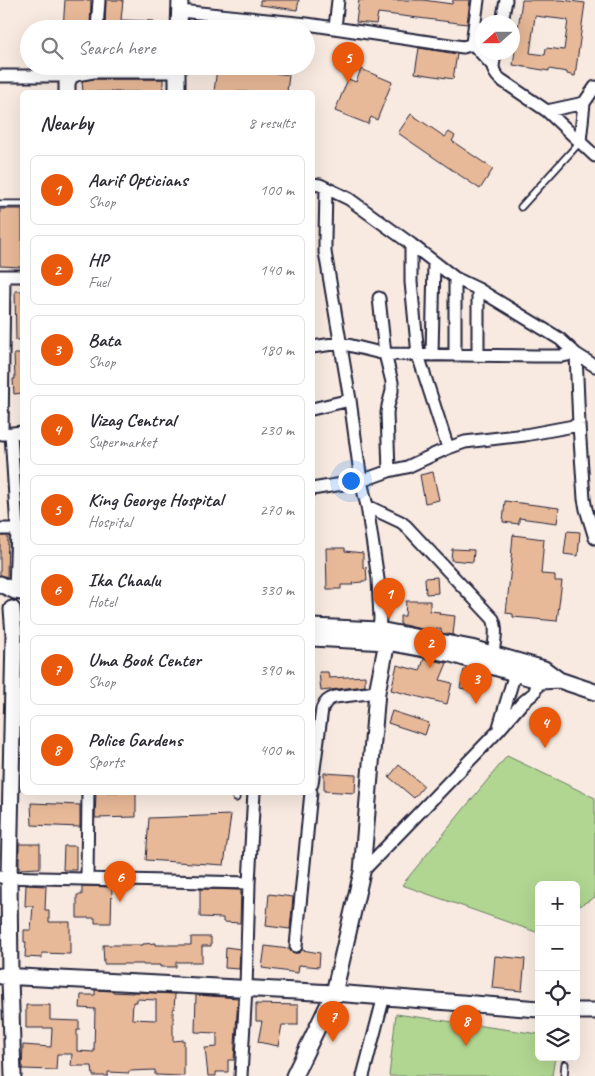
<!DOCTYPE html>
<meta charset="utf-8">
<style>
body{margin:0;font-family:Caveat,sans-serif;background:#f7f7f7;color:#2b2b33}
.controls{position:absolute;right:15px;bottom:15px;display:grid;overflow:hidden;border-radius:8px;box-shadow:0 5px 20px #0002}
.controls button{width:45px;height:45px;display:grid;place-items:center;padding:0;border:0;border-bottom:1px solid #e1e1e2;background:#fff;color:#2b2b33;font:25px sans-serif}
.compass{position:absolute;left:475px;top:15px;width:45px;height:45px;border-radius:50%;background:#fff;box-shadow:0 5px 20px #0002;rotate:249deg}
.you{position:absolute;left:350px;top:480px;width:18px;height:18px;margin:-12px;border:4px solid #fff;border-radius:50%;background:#1a73e8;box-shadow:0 0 0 8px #1a73e833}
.badge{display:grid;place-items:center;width:32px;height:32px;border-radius:50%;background:#ea580c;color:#fff;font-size:16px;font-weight:700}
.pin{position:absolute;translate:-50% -41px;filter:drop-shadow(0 1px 2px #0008)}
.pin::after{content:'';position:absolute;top:26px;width:18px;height:15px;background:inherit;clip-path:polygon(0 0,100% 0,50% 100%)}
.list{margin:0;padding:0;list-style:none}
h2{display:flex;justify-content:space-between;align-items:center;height:65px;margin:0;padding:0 20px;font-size:21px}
h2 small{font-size:16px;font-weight:400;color:#7c7c81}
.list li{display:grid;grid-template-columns:32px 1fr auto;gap:15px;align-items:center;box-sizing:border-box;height:70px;margin:0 10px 10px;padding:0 10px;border:1px solid #e1e1e2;border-radius:8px}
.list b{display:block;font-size:19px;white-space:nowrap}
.list p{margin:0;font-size:16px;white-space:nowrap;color:#7c7c81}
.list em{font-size:16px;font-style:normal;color:#7c7c81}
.icon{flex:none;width:28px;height:28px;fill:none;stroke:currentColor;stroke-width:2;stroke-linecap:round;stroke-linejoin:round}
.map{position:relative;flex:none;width:595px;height:1076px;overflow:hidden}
.search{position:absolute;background:#fff;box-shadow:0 5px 20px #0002;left:20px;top:20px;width:295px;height:55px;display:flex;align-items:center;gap:12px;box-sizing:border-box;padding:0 18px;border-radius:28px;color:#7c7c81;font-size:19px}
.panel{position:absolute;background:#fff;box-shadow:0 5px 20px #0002;left:20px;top:90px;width:295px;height:705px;border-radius:8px}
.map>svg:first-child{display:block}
</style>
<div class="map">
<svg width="595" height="1076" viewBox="0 0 595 1076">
<rect width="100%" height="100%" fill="#f8eae0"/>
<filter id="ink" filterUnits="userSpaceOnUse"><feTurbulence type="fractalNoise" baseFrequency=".02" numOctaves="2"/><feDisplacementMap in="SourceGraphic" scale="10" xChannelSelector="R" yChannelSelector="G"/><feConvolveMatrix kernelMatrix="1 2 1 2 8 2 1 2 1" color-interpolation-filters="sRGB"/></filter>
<g filter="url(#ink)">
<path fill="#b1d691" stroke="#6a7c66" d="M507 756 595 798V897L576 908V885H539V931L536 932 402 885Z
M396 1014 539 1034V1057H555L552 1076H389Z"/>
<path fill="#e8b998" stroke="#22223b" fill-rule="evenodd" d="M65 0H91L90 29H63Z
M106 0H123L121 20 154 21 153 29H105Z
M260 0H299L297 10 260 5Z
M359 0H423L452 4 453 0H470L467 24 378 13 376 24 356 22Z
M522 0H562L585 3 575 76 567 74V72L549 69V71L513 65ZM535 16 568 20 564 50 546 48 545 55 530 53Z
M419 48 457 54 453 79 415 73Z
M232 66H268L267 72 289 75 287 92H214L217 68 232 70Z
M361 69 392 82 377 120 371 117 368 124 335 111 348 79 356 82Z
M94 79H163V92H83L82 81Z
M411 114 445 137 449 132 455 136 452 141 493 169 480 189 398 133Z
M0 209H22V267L0 266Z
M15 291H22V340H16Z
M14 354H22V393L14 394 13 379H15Z
M433 472 439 500 425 503 420 475Z
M505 501 559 508 557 523 519 518V524L503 522Z
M567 531 580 532 578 556 564 554Z
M513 535 544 539 541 574 555 575V581H562L557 621 513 617V614L506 613 512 558H511Z
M0 536H8L7 577 0 575Z
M326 548H345V551L363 553V568L366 567 367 581H362V582L352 583 353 585H341V589H327Z
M452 549 474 550 473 562 451 560Z
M437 577 438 593 426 594 425 578Z
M406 601H430V611L440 612 439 614 455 616 453 635 441 633V629H421L400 624V616H405Z
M424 659 447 663 440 680 452 683 447 704 391 690 397 665 420 671Z
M464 670 474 672 470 690 460 688Z
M319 672H328L329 678 365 676V686L321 691Z
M392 711 429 723 425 735 388 723Z
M399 765 424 786 414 798 389 777Z
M324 773 356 775 355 793 324 791Z
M96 792H136V817L95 818Z
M31 803 80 805V827L32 825Z
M231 815 224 865 146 860 149 818Z
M19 844H40V868L19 869Z
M64 846H76V870H63Z
M26 885 46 886 45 910H49V922H70V954L42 953V958L25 957 26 942H24V930H31L33 906H25Z
M82 886 112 887 111 923H95V918H77V895H82Z
M200 889 241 890 240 923 223 922V918L200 917Z
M269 894 293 897 290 929 266 926Z
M191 937H211V946H202V962H176V967H160V965H143V964H104L103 945H143V944L156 943V945H191Z
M265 946 289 949 291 952 295 953H299L302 950 320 953 319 967 299 965 298 973 262 968Z
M226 947 240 949 239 969 225 968Z
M495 956 525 959 522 991 492 988Z
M95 990 112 991V992L133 993V992L175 994 174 1009H173V1041L184 1040V1076L155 1075V1070L129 1071V1073L108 1072V1076H93L92 1066H71L72 1054H57L56 1070 22 1069 23 1045 51 1047 52 1028H26V1005H50V1020L79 1021V1030H77V1051L94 1052 95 1009 80 1008 81 995H95ZM137 999 156 1000V1020L132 1019 133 1002H137Z
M196 995 238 998 234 1060H228V1072H216V1076H208L205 1048 217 1047V1033L195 1032Z
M256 1004 298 1005V1025H282L278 1046 258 1042 262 1021H256Z"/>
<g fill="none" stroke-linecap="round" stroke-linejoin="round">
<g stroke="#22223b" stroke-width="9">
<path id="lane" d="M0 204H22
M521 207 580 142
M236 792V798
M564 1076 565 1064"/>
</g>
<g stroke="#22223b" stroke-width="15">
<path id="street" d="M180 11 307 24 463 47 470 45 472 43 478 0
M502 22 506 0
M335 28 338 0
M97 29 99 0
M472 43 493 66
M496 52C493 65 490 69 500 79L547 111 584 103
M0 76H70
M547 111 595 156
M580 142 584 103 595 87
M312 184 320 185 349 199 411 244 455 278 478 289 560 339 576 354 595 366
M326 188 325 239V252L350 400 361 481 367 506 378 579 380 618 379 630
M411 244V282L418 355 448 448
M0 276H22
M455 278V354
M478 289V355
M379 298 385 354 392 382V391L388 406 387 413 389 471
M312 347 340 343 385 354 535 356H561L567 355 572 350
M576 354 579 425 584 499 586 509 595 538
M432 355 434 262
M312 409 350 400
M2 434 4 276
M4 434 22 432
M11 434 17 529 15 591
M312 489 361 481 389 471 407 467 448 448 465 442 525 435 579 425
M367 506 401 522 406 526 493 619C498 629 494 643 493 654
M0 529H22
M499 727 517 666
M312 784 322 709C325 702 328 699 335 697L377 692
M362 872 498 731 522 703 534 693 542 675
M0 877 249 883
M87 878 88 792
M296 946 311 792
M241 1076 246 988 249 883 254 792
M363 1076 384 996"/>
</g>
<g stroke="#22223b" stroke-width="19">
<path id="secondary" d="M179 29 180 0
M67 92V83L70 76 76 73 93 70H177
M177 92V66
M0 584 15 591 22 592
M12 609 14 635 9 877 10 977 13 1076
M312 627 379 630 471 648 544 669 559 680 595 692
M312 638 387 642 451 654 541 681 559 680
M1 976 334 993 539 1009
M576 1011H595
M294 1076 334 993 362 872 377 692 387 642"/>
</g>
<use href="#lane" stroke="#fff" stroke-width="5.5"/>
<use href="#street" stroke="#fff" stroke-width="11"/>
<use href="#secondary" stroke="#fff" stroke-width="15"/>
</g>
</g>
</svg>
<div class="controls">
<button>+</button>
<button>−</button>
<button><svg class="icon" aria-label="locate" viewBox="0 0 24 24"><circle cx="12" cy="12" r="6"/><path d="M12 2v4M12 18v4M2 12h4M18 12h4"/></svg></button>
<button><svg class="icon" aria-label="layers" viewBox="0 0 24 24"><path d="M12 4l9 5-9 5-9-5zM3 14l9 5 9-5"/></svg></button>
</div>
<svg class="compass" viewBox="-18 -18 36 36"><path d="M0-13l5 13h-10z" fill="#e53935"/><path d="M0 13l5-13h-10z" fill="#7c7c81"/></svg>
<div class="you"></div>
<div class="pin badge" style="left:389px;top:619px">1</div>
<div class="pin badge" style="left:430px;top:668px">2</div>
<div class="pin badge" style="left:476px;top:704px">3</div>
<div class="pin badge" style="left:545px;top:748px">4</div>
<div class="pin badge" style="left:348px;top:83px">5</div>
<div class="pin badge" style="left:120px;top:902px">6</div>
<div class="pin badge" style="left:333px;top:1042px">7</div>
<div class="pin badge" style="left:466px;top:1046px">8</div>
<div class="search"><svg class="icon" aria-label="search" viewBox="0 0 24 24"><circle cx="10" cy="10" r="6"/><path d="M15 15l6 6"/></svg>Search here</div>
<section class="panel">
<h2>Nearby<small>8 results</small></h2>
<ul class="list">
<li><span class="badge">1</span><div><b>Aarif Opticians</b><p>Shop</p></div><em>100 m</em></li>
<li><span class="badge">2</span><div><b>HP</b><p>Fuel</p></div><em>140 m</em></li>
<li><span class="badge">3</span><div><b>Bata</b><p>Shop</p></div><em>180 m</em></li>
<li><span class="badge">4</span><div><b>Vizag Central</b><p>Supermarket</p></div><em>230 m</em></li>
<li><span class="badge">5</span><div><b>King George Hospital</b><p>Hospital</p></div><em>270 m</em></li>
<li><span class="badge">6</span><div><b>Ika Chaalu</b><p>Hotel</p></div><em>330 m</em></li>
<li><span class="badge">7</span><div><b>Uma Book Center</b><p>Shop</p></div><em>390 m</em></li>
<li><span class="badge">8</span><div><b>Police Gardens</b><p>Sports</p></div><em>400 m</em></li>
</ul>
</section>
</div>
